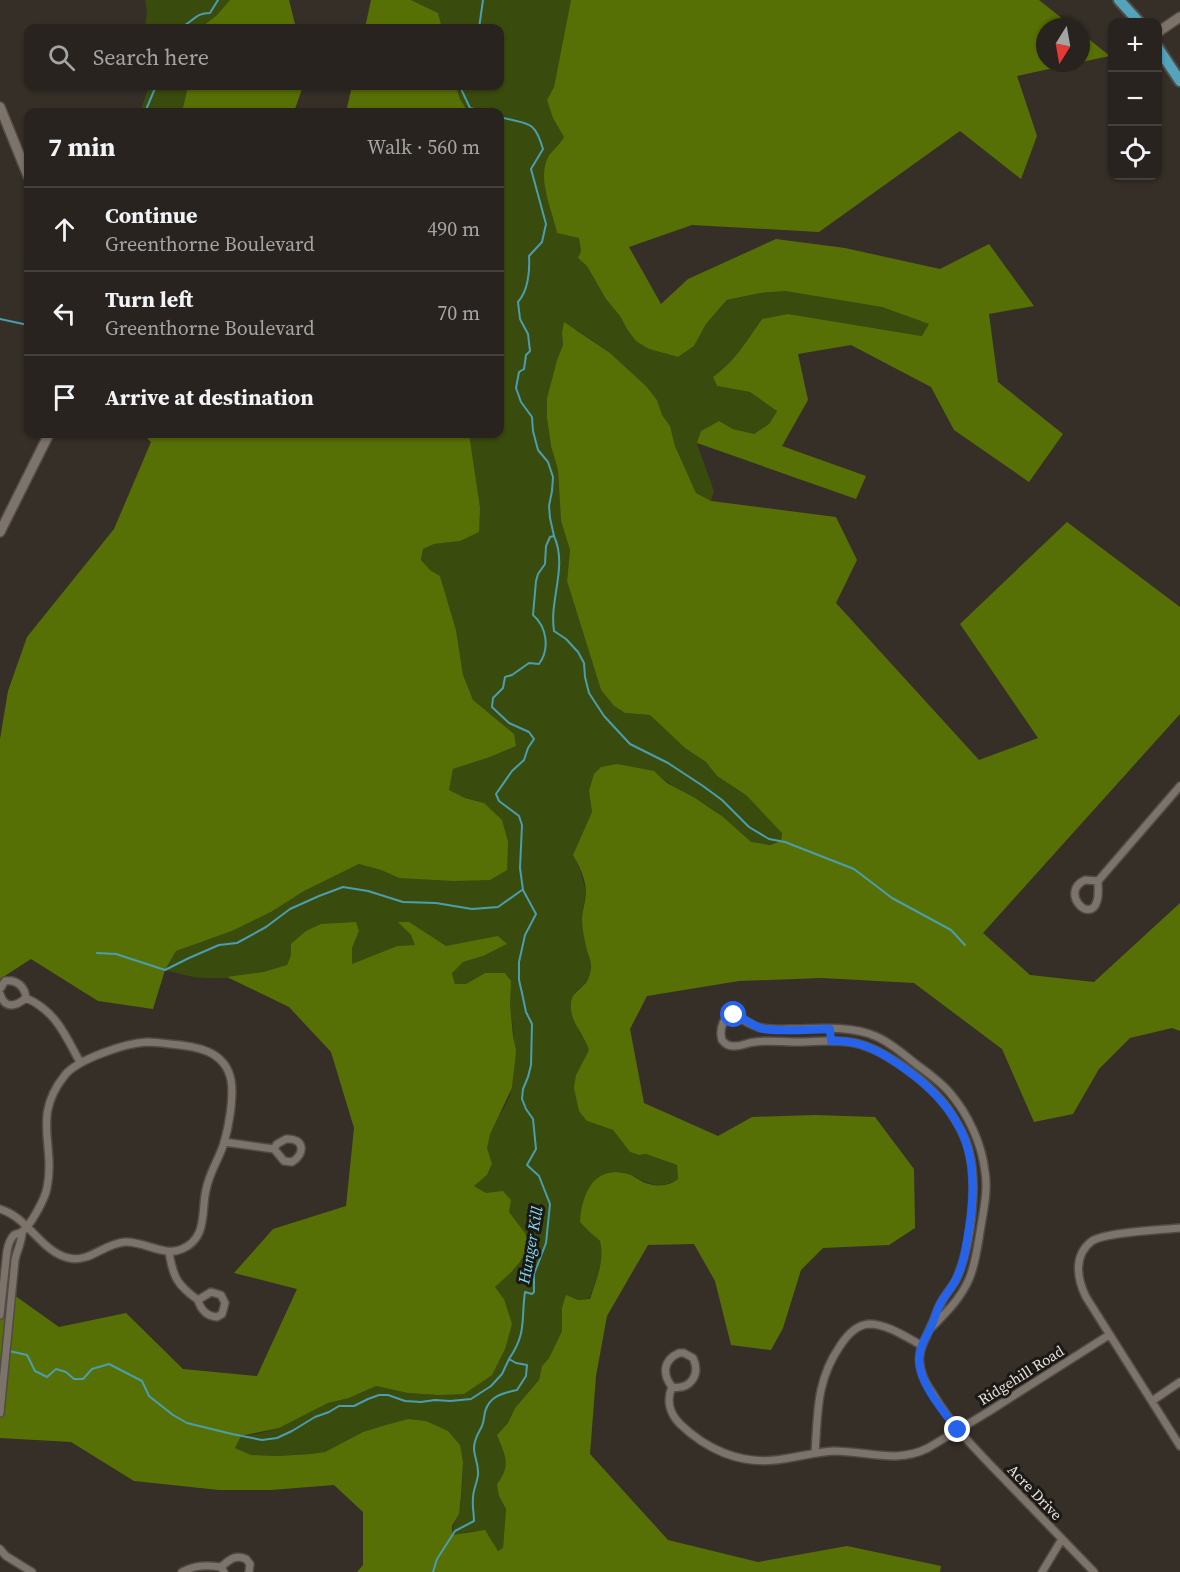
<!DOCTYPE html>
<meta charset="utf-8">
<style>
body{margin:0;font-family:"Source Serif 4",serif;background:#302b27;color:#f1f3f6}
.controls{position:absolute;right:18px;top:18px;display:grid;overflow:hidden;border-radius:12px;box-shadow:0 2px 4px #0004}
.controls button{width:54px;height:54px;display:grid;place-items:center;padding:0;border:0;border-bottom:2px solid #44403c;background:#28231e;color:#f1f3f6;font:30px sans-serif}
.compass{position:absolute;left:1036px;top:18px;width:54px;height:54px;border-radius:50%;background:#28231e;box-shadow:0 2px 4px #0004;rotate:191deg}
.stop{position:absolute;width:18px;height:18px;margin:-14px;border:4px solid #2563eb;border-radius:50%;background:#fff}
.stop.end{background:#2563eb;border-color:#fff;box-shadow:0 2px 6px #0008}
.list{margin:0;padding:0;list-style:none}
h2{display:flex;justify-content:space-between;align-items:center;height:78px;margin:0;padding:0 24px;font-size:26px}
h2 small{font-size:20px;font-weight:400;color:#a5a4a4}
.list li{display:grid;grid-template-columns:39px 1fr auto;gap:18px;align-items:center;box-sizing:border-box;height:84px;padding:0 24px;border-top:2px solid #44403c}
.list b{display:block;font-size:22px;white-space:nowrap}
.list p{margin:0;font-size:20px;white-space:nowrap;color:#a5a4a4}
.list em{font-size:20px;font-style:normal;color:#a5a4a4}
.icon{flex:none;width:33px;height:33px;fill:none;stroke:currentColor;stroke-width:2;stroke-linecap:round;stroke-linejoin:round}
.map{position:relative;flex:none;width:1180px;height:1572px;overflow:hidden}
.search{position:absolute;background:#28231e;box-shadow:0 2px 4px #0004;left:24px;top:24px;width:480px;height:66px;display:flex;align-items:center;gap:15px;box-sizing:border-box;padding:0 21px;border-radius:12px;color:#a5a4a4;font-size:22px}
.panel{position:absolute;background:#28231e;box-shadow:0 2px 4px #0004;left:24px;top:108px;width:480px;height:330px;border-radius:12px}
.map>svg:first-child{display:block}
</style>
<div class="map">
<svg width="1180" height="1572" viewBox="0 0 1180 1572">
<rect width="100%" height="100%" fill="#362f28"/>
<path fill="#3a4b0e" d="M145 0H230L217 15 203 26V28H145L147 12Z
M411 0H571L554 87 547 100 564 137 560 145 548 157 545 189 557 232 579 238 581 251 578 258 587 266 606 299 620 316 627 329 649 349 678 357 694 346 706 324 728 300 760 293 785 291 882 307 929 324 923 336 788 314 762 319C745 343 738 358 713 377L717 386 750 392 777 410 769 424 754 434 733 429 719 421 701 431 697 444 714 491 711 501 696 493 675 446 670 426 662 416 657 400 646 386 610 353 577 330 562 333 563 345 557 360 547 398V418L551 446 558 470 561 521 570 550 567 581 601 690 614 706 625 713 650 715 685 748 706 762 717 776 746 795 782 832 781 841C771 845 764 846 753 843 743 840 730 822 721 815 700 799 674 790 654 771L589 791 592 812 574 855 579 867 586 890 582 919 587 948 592 964 589 980 575 992 579 1032 586 1042 589 1050 576 1075 587 1121 613 1130 630 1152 639 1155 646 1154 677 1165 678 1179C663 1190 646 1184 632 1175L592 1234 600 1241C605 1261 596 1280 589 1299L578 1300 566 1296 562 1331 549 1358 542 1366 539 1380 515 1408 508 1423 497 1435 505 1452 507 1463 499 1496 506 1509 503 1548 498 1551 489 1539 474 1531 452 1535C452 1524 457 1521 459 1512 463 1496 462 1479 463 1462L408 1419 363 1432 325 1452 311 1454 278 1456 251 1455 235 1448 241 1436 257 1434 279 1428 328 1403 349 1398 376 1386 408 1393 438 1395 504 1299 495 1287C511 1273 520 1265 529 1246 521 1220 497 1199 474 1186L487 1175 492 1165C490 1159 487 1152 487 1147 488 1125 508 1108 512 1088 519 1053 511 1008 504 973H485L466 984H455L452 972 463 962 483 956 506 944 468 943 446 947 399 923 411 935 416 945 397 946 352 964V948L359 931 291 955 287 965C258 974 224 981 193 977 184 975 174 972 165 970L176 951 232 931 271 912 304 891 359 864 381 870 399 878 484 803 465 798 449 790 453 769 490 757 516 746 488 714 473 700 463 675 456 630 440 576 430 570 421 560 423 549 434 544 460 541 473 468 469 434H500V112H467L460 99 456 86H500V28H442L438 13Z
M149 86H188L182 112H140Z"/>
<path fill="#577005" d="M230 0H289L296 28H203V26L217 15Z
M371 0H411L438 13 442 28H365Z
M571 0H1039L1073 27H1045V63H1076L1017 76 1037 136 1021 179 960 131 819 232 692 225 629 247 661 304 688 279 776 239 845 248 940 269 989 244 1034 306 989 314 998 382 1063 434 1029 482 954 430 931 387 851 345 798 354 808 400 782 446 866 476 856 499 697 443 701 431 719 421 733 429 754 434 769 424 777 411 750 392 717 386 713 377C737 359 745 343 762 319L788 314 922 336 929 324 882 307 785 291 760 293 727 300 706 324 694 346 678 357 649 349 636 341 627 329 620 316 606 299 587 266 578 258 581 251 579 238 557 233C552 209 538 183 547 159 551 151 560 145 564 137L553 118 547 100 554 87Z
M1081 33 1110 56 1081 62Z
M188 86H303L294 112H182Z
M352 86H456L460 99 468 112H346Z
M564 322 610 353 646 386 657 400 662 415 670 426 675 446 696 493 711 501 836 517 857 560 836 603 979 760 1038 738 960 624 1067 522 1180 607V714L983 933 1030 975 1094 982 1180 903V1031L1172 1028 1130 1038 1099 1069 1073 1114 1034 1122 1002 1049 914 983 822 978 739 981 647 996 630 1029 644 1103 718 1136 752 1117 815 1115 875 1117 914 1169 915 1228 889 1245 823 1248 801 1270 783 1328 771 1350 731 1345 715 1281 694 1244 648 1245 607 1316 596 1376 590 1454 668 1540 758 1562 847 1546 941 1566 940 1572H357L363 1565V1512L334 1485 271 1490H219L134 1481 71 1442 0 1438V1285L59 1327 126 1313 183 1369 257 1376 297 1289 234 1273 273 1229 346 1206 354 1128 331 1052 289 1007 227 977 263 972 287 965 291 955V944L306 931 321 924 356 922 359 931 352 948V964L397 946 415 945 411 935 398 922H409L446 946 498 936 507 944 483 956 463 962 452 973 455 984H466L485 973H505L511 981 510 1004 513 1036 516 1050 515 1062 512 1088 490 1134 487 1148 492 1164 487 1175 474 1186 486 1193 503 1191 511 1200 509 1212 525 1233 529 1246C520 1265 511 1273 495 1287L504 1299 512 1324 505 1349 492 1375 464 1394 438 1395 408 1393 376 1386 349 1398 328 1403 279 1428 241 1436 235 1448 251 1455 278 1456 311 1454 325 1452 363 1432 386 1425 408 1419 426 1421 448 1431 460 1445 463 1462 461 1497 459 1514 452 1526V1535L485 1530 498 1551 503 1548 506 1509 499 1496 497 1484C512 1465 505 1455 497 1435L508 1423 515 1408 539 1380 542 1366 549 1358 562 1331V1308L566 1295 578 1300 590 1299C596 1280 605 1261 600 1241L592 1234 580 1222C582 1192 595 1163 631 1175 635 1177 639 1180 643 1182 655 1187 668 1187 678 1179L677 1165 646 1154 639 1155 630 1152 613 1130 587 1121 579 1111 574 1088 576 1075 589 1050C584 1034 569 1021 571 1003 573 989 586 988 589 977 594 962 589 960 586 946 584 937 582 927 582 918 583 909 586 899 586 890 585 878 579 865 573 855L592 812 589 791 594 774 601 767 617 764 654 771 667 783 695 798 722 816 751 842 770 845 781 841 782 833 746 795 717 776 706 762 685 748 650 715 625 713 614 706 601 690 567 581 570 550 561 521 558 470 551 446 547 418V398L557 360 563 345 562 333Z
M143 434H469L480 508 479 532 460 541 434 544 423 549 421 560 430 570 440 576 456 630 463 675 473 700 514 734 516 746 490 757 453 769 449 790 465 798 484 803 502 820 508 842 507 870 490 880 454 881 399 878 381 870 359 864 304 891 271 912 232 931 176 951 165 970 153 1009 98 1001 31 959 0 979V739L8 691 27 637 114 529 151 442Z"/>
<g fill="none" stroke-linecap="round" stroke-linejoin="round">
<path stroke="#4b9eae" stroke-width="2" d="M179 28C193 23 194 13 210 13L218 0
M479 28 483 0
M461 86 462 91 470 108 486 112
M145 112 156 86
M0 319 28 325
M554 536C568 567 549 599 554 631L566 639 578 652 584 663 585 677 589 693 604 716 630 744 668 763 703 786 722 800 749 827 769 839 785 842 854 869 892 898 951 930 965 945
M97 953 116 954 165 970 189 958 219 945 237 943 266 927 290 909 319 896 343 887 368 891 403 902 436 903 472 909 498 907 522 890
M9 1351 27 1355 35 1371 47 1377 56 1369 66 1372 74 1379H83L92 1369 109 1364 142 1381 149 1396 173 1415 187 1423 232 1434 262 1440 277 1438 292 1431 315 1417 329 1412 339 1406H354L368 1399 379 1395H388L405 1401 421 1402 435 1400 450 1401 471 1399 491 1386 502 1374 509 1359
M433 1572 437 1559 455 1531 474 1521C474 1513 472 1506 473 1498 473 1490 477 1483 478 1475 479 1464 474 1457 474 1448 474 1439 478 1434 482 1426 484 1421 484 1417 485 1412 489 1396 503 1393 517 1390L526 1376 527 1365 516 1363 509 1359C527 1333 521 1320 525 1292L532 1294 534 1292V1274L546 1243 550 1204 539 1176 527 1165 536 1149 533 1119 526 1109 522 1099 523 1089 528 1077 531 1065 532 1024 526 1012 522 993 519 980V962L525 935 536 914 523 890 520 868 522 825 519 816 499 801 496 794 512 771 524 760 528 748 534 739 529 732 509 723 492 707 493 698 503 688 505 677 512 675 529 663 539 664C550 649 547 627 533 615L536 581 538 574 545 564 546 546 550 537 554 536 550 518 549 506 552 491 553 477 548 462 538 450 533 431 532 417 521 402 516 388 519 372 524 369 526 355 530 351 528 334 520 319 518 302C528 291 530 271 529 256L542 242 546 224 531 169 543 149C534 118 527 125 500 117"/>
<g stroke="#514b45" stroke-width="10">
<path id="street" d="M1085 880 1098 881C1098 888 1099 895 1097 901 1090 925 1059 892 1085 880Z
M1098 881 1180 786
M0 989 5 981C17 979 25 987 26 998 15 1007 5 1009 0 994
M26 998C56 1011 65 1035 80 1062
M286 1139C304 1138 306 1153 292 1162L284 1161 274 1149 277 1144Z
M224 1142 274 1149
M0 1209C28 1217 42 1253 69 1258 89 1263 105 1243 125 1242 144 1241 164 1257 182 1249 208 1238 201 1211 206 1190 209 1173 219 1159 224 1143 229 1126 234 1097 231 1080 225 1050 195 1046 170 1044 162 1043 154 1042 147 1042 126 1043 78 1059 65 1075 31 1117 56 1144 47 1188 45 1199 31 1224 23 1231 19 1234 18 1233 14 1235 10 1239 8 1246 7 1251L0 1315
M1180 1228C1161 1230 1106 1232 1092 1241 1073 1255 1077 1279 1086 1297L1180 1446
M169 1252C173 1277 177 1285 198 1300
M211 1292 221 1295 225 1303 222 1314 217 1317C206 1316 201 1310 198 1300Z
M930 1329C945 1314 961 1298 969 1279 976 1263 978 1243 981 1226 984 1208 988 1189 985 1172 982 1144 968 1114 950 1093 941 1082 928 1073 916 1064 903 1054 890 1042 875 1036 849 1025 817 1029 789 1029 780 1029 771 1030 762 1028 756 1027 750 1024 745 1021 741 1018 743 1017 738 1016 723 1011 719 1030 722 1040 725 1044 728 1046 733 1046 741 1047 748 1042 755 1042 769 1040 783 1042 796 1042 815 1042 836 1039 855 1043 885 1049 932 1085 949 1110 957 1122 966 1137 969 1151 978 1185 971 1248 956 1280 951 1289 943 1297 939 1307 936 1313 934 1321 930 1328 924 1343 916 1352 921 1370 923 1379 928 1387 933 1394 953 1428 982 1456 1009 1484 1037 1513 1066 1543 1094 1572
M679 1353H684L693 1358C701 1375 690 1390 672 1387 662 1374 663 1360 679 1353Z
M672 1387C666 1401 670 1414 680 1424 706 1449 739 1464 775 1460 795 1458 814 1452 834 1451 867 1451 896 1464 928 1448L988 1412 1109 1335
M1152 1401 1180 1382
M0 1413 15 1260C17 1250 22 1242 22 1232
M815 1453C818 1412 816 1381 840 1346 847 1335 856 1325 869 1324 887 1324 906 1337 921 1345
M0 1549 6 1556 32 1572
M182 1572C195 1565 206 1565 221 1567
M224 1572 221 1567C229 1560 235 1554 246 1559L250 1564 249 1572
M1042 1572 1062 1539"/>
</g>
<g stroke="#514b45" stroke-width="12">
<path id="secondary" d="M1158 32 1180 17
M0 107 28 176
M0 532 49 434"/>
</g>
<g stroke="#514b45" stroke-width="14">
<path id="primary" d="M1119 0 1139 22
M1158 48 1180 81"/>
</g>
<use href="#street" stroke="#7c746b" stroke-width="7"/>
<use href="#secondary" stroke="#7c746b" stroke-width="9"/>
<use href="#primary" stroke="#53a3bb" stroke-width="10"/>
</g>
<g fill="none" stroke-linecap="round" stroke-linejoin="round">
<path stroke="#2563eb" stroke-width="8" d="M734 1015C745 1017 753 1027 764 1029 784 1032 810 1029 830 1029L831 1041C866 1039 895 1060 921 1081 971 1124 979 1166 969 1228 966 1246 964 1265 955 1281 951 1289 944 1296 940 1304 936 1312 934 1321 930 1329 924 1340 920 1347 919 1359 919 1384 944 1412 958 1430"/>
</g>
<g text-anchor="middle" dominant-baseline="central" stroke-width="6" stroke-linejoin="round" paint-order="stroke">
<g font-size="15" fill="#e4e0db" stroke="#1b1815">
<text transform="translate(1021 1375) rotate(-32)">Ridgehill Road</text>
<text transform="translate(1035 1492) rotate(46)">Acre Drive</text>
</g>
<g font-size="16" font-style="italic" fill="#84ddf5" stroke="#1b1815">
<text transform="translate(530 1245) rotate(-80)">Hunger Kill</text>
</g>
</g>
</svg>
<div class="controls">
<button>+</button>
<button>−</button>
<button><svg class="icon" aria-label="locate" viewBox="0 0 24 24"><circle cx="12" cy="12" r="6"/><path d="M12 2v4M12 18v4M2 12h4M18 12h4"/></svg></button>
</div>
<svg class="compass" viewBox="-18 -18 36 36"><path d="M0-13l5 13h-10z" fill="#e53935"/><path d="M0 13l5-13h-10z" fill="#a5a4a4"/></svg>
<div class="stop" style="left:734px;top:1015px"></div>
<div class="stop end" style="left:958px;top:1430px"></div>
<div class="search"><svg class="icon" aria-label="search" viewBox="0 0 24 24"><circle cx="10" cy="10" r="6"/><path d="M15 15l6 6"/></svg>Search here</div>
<section class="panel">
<h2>7 min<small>Walk · 560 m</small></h2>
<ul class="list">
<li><svg class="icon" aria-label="ahead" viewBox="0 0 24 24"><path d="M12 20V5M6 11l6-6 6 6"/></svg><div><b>Continue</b><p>Greenthorne Boulevard</p></div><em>490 m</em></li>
<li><svg class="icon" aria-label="left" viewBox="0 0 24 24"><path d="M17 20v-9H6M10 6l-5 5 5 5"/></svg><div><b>Turn left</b><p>Greenthorne Boulevard</p></div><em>70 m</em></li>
<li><svg class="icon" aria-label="arrive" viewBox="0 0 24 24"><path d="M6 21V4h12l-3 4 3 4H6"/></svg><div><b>Arrive at destination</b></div></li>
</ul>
</section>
</div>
